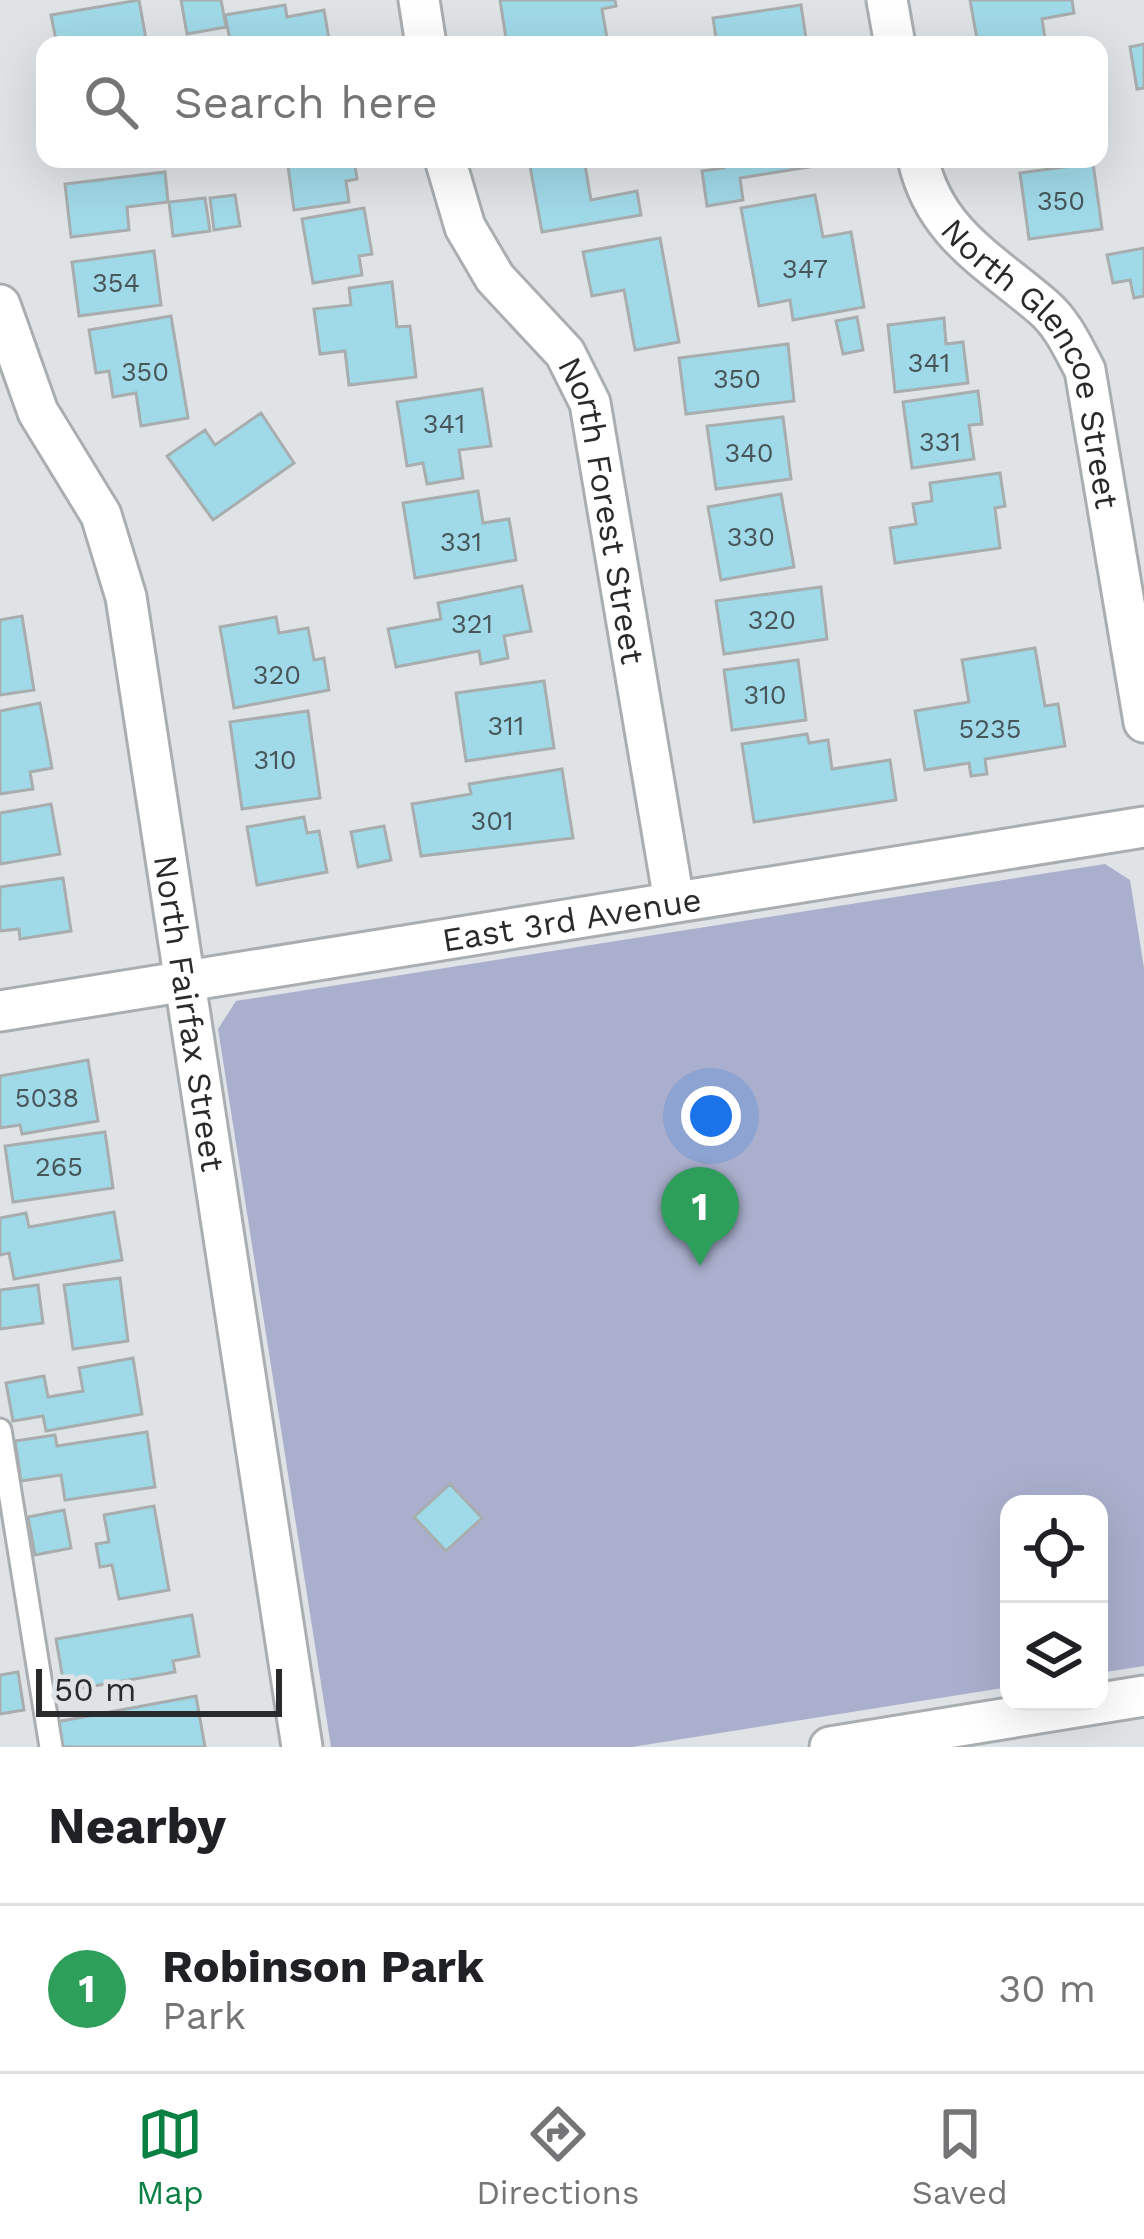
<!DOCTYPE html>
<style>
body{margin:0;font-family:"Work Sans",sans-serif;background:#f6f6f6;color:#202124}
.controls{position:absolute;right:36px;bottom:36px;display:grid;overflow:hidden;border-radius:24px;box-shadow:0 12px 48px #0002}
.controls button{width:108px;height:108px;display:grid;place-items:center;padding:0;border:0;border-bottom:3px solid #e0e0e0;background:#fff;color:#202124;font:60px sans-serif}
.scale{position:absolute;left:36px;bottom:30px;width:246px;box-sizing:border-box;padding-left:12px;border:6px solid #292a2b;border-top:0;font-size:33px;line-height:42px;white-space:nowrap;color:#292a2b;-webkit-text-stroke:9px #dfe3e6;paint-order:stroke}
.you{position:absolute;left:711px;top:1116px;width:42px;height:42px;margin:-30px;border:9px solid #fff;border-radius:50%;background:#1a73e8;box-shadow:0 0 0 18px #1a73e833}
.badge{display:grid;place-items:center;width:78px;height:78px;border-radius:50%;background:#0b8043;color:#fff;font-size:39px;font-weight:700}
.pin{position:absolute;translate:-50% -99px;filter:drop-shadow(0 3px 6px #0008)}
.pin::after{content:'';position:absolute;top:63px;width:42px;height:36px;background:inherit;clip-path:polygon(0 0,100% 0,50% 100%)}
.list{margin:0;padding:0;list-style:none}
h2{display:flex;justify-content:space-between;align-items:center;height:156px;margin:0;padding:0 48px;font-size:51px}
h2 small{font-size:39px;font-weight:400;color:#757577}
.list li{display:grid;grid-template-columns:78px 1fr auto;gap:36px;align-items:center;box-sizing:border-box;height:168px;padding:0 48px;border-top:3px solid #e0e0e0}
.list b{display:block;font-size:45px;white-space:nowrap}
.list p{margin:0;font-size:39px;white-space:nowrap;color:#757577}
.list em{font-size:39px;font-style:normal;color:#757577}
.icon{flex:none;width:66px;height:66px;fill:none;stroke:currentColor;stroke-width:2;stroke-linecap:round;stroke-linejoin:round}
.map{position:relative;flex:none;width:1144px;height:1747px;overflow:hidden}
.search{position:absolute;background:#fff;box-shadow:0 12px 48px #0002;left:36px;right:36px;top:36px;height:132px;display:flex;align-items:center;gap:30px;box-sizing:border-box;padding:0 42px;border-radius:24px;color:#757577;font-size:45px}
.sheet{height:324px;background:#fff}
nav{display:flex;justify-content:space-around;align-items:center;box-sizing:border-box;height:168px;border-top:3px solid #e0e0e0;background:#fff;font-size:33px;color:#757577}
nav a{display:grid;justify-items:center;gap:6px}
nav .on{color:#0b8043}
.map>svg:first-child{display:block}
</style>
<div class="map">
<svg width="1144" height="1747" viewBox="0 0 1144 1747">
<rect width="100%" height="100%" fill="#dfe3e6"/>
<path fill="#aaafcd" d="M1105 864 1130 880 1144 968V1666L1099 1673V1504H1009V1687L632 1747H331L218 1029 236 1001Z"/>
<path fill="#a0d9e8" stroke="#a8adae" stroke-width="3" d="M139 0 147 45H57L51 15Z
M181 0H221L226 27 187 34Z
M500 0H615L616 6 602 9 608 44 507 45Z
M970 0H1072L1074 13 1042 19 1046 45H978Z
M285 5 287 17 324 10 330 45H231L225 15Z
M801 5 807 45H717L713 18Z
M1144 44V88L1137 89 1130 47Z
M287 159H354L357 179 346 181 349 202 294 210Z
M584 159 591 200 637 191 641 215 542 232 530 166Z
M723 159H820L821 165 740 178 743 200 707 206 702 171 724 168Z
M1093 163 1102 229 1029 239 1020 173Z
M165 172 168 202 127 207 129 230 71 237 65 184Z
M235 195 240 226 214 230 210 198Z
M815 195 823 237 851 232 864 307 793 320 790 300 759 306 741 208Z
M205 198 210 231 173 236 169 202Z
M364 208 372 254 359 256 362 275 313 283 302 219Z
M660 238 679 342 635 350 624 290 592 296 583 252Z
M1144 248V296L1134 298 1130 280 1113 283 1107 255Z
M154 251 161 305 79 316 72 262Z
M392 282 397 327 410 326 416 377 349 385 345 351 320 354 314 309 351 305 349 288Z
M171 316 188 418 141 426 136 393 113 397 109 371 96 373 89 330Z
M857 317 863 350 843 354 836 321Z
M944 318 946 344 963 342 968 383 895 392 888 325Z
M788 344 794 401 686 414 679 358Z
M482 389 491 446 459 450 463 478 427 484 423 463 407 466 397 402Z
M978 391 982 424 969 425 974 459 912 468 903 402Z
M261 413 294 463 213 520 167 456 205 430 215 445Z
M783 417 791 479 716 489 707 426Z
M1000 473 1005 506 995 508 1000 548 895 563 890 528 916 524 913 504 932 501 930 483Z
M478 491 483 523 509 519 516 560 415 578 403 503Z
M781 494 794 567 721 580 708 507Z
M522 586 531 631 504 636 508 658 481 664 479 651 396 667 388 629 441 619 438 603Z
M821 587 827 639 724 654 716 601Z
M22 616 34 690 0 695V620Z
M276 617 279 633 308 628 314 660 324 658 329 690 234 708 220 627Z
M1035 648 1045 706 1058 704 1065 746 985 759 987 774 971 776 969 763 925 770 915 711 969 702 962 660Z
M798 660 806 720 732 730 724 670Z
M544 681 554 748 466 761 456 693Z
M40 703 52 768 30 772 33 789 0 794V711Z
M308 711 320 798 242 809 230 722Z
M807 734 809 743 828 740 832 769 890 760 896 800 754 822 742 744Z
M562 769 573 838 421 856 412 804 471 794 469 784Z
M51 804 60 854 0 864V813Z
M304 817 307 833 319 831 327 872 257 885 247 827Z
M384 826 391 860 358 867 351 832Z
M63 878 71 931 20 939 19 929 0 931V887Z
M88 1060 98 1121 22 1134 20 1125 0 1128V1076Z
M105 1132 113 1188 13 1202 5 1146Z
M114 1212 122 1260 14 1279 9 1253 0 1255V1218L26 1213 29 1227Z
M120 1278 128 1341 73 1349 64 1285Z
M38 1285 43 1323 0 1329V1290Z
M133 1358 142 1414 46 1431 43 1416 13 1421 6 1383 44 1376 48 1397 83 1391 79 1368Z
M147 1432 155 1487 65 1500 61 1475 21 1481 15 1441 55 1435 57 1446Z
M450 1484 482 1518 446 1551 414 1517Z
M154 1506 169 1590 119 1599 112 1565 100 1567 96 1544 109 1542 104 1515Z
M64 1510 71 1548 35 1555 28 1517Z
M192 1615 199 1656 173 1661 175 1672 65 1691 56 1639Z
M18 1672 24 1710 0 1714V1675Z
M196 1696 205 1747H61L56 1722Z"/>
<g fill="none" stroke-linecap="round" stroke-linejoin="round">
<g stroke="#aaaeb0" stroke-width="27">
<path id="lane" d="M0 1430 51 1747"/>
</g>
<g stroke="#aaaeb0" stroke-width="45">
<g id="street">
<path d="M419 0 426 45"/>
<path d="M887 0 895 45"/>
<path id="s1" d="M445 159 465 227 495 278 565 353 590 403 674 901"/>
<path id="s2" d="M918 159C934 233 991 262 1043 307 1063 324 1073 348 1085 370L1144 722"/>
<path id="s3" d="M0 305 38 412 101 515 126 597 302 1747"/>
<path id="s4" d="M0 1011 1144 827"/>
<path d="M830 1747 1144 1696"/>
</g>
</g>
<use href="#lane" stroke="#fff" stroke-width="21"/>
<use href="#street" stroke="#fff" stroke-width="39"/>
</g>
<g text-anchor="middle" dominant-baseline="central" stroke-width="9" stroke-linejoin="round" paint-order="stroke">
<g font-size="27" fill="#47565a">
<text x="1061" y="201">350</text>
<text x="805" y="269">347</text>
<text x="116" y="283">354</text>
<text x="929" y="363">341</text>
<text x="145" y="372">350</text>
<text x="737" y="379">350</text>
<text x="444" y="424">341</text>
<text x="940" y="442">331</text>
<text x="749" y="453">340</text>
<text x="751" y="537">330</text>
<text x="461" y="542">331</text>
<text x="772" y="620">320</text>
<text x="472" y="624">321</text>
<text x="277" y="675">320</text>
<text x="765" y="695">310</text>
<text x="506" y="726">311</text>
<text x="990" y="729">5235</text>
<text x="275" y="760">310</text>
<text x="492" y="821">301</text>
<text x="47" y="1098">5038</text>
<text x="59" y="1167">265</text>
</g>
<g font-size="33" fill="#292a2b" stroke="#dfe3e6">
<text stroke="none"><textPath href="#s2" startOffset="243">North Glencoe Street</textPath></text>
<text stroke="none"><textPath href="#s1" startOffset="396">North Forest Street</textPath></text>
<text stroke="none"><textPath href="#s4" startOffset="579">East 3rd Avenue</textPath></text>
<text stroke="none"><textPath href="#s3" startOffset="741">North Fairfax Street</textPath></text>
</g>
</g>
</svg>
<div class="controls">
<button><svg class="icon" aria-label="locate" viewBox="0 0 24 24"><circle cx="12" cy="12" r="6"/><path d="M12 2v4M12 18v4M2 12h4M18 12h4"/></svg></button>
<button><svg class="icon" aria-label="layers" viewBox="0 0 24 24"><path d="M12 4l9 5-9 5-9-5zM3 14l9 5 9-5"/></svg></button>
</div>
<div class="scale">50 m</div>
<div class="you"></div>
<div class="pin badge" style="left:700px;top:1266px;background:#2e9e5b">1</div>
<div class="search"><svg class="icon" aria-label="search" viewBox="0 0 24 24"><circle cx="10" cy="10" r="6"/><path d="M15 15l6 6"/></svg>Search here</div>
</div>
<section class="sheet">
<h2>Nearby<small></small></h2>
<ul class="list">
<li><span class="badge" style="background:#2e9e5b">1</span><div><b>Robinson Park</b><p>Park</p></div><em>30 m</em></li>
</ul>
</section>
<nav>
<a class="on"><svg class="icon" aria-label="map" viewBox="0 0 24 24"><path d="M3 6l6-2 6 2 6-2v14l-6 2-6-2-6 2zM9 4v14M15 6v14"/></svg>Map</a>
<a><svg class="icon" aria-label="directions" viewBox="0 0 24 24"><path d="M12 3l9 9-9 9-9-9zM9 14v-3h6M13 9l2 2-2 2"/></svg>Directions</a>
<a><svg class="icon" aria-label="saved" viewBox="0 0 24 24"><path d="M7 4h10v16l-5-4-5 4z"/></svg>Saved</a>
</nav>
